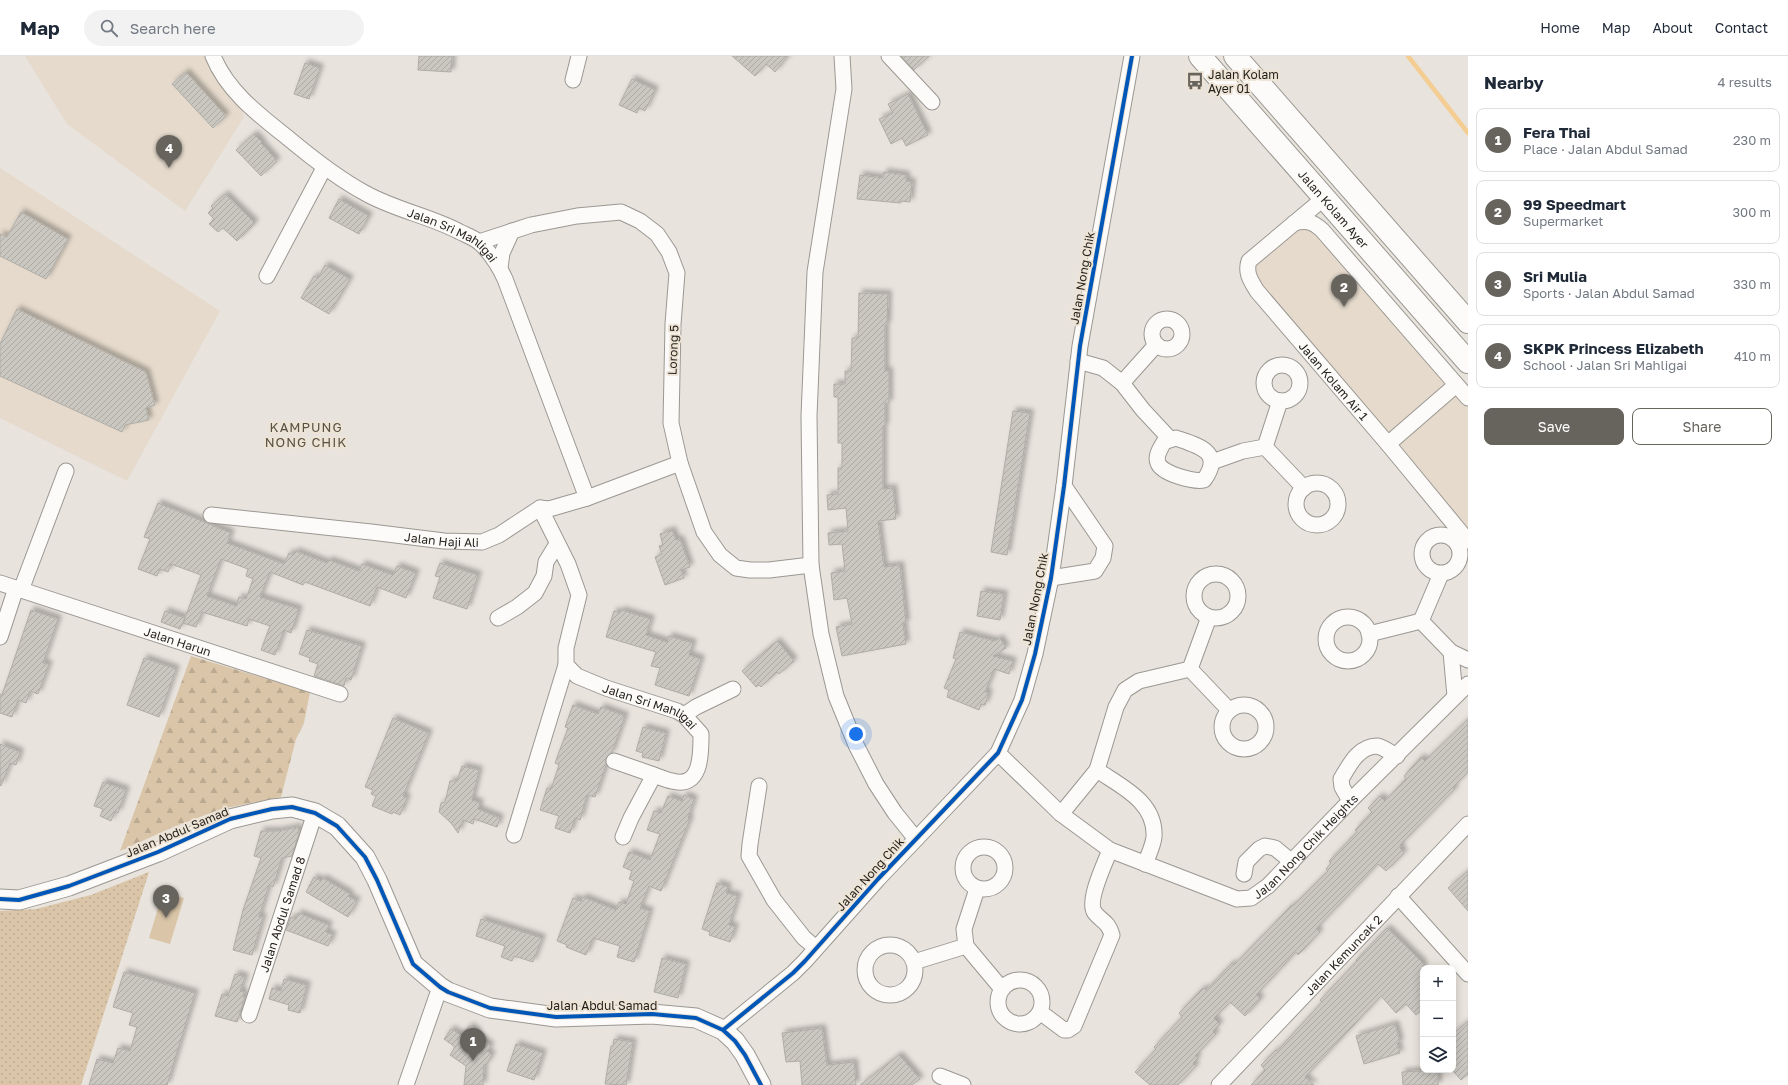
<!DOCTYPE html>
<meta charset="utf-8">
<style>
body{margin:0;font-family:"Golos Text",sans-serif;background:#f2f2f3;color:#1f2937}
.controls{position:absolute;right:12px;bottom:12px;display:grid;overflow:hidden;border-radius:8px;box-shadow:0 2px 10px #0003}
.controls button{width:36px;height:36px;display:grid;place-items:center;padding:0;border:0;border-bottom:1px solid #e0e1e3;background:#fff;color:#1f2937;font:20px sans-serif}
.you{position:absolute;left:856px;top:678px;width:14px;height:14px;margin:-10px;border:3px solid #fff;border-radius:50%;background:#1a73e8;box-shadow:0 0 0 6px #1a73e833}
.badge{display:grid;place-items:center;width:26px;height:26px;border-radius:50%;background:#67635d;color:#fff;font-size:13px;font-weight:700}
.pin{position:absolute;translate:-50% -33px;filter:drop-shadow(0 1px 2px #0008)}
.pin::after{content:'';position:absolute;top:21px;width:14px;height:12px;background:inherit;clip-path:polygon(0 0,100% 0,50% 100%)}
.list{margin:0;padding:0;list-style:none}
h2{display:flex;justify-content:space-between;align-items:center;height:52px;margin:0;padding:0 16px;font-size:17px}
h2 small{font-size:13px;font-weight:400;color:#747a83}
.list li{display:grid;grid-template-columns:26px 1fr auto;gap:12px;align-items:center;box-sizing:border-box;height:64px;margin:0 8px 8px;padding:0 8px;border:1px solid #e0e1e3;border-radius:8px}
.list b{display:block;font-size:15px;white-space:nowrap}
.list p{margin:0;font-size:13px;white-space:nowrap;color:#747a83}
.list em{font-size:13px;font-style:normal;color:#747a83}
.actions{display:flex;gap:8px;padding:12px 16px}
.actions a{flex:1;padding:9px 0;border:1px solid #67635d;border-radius:8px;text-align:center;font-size:14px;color:#67635d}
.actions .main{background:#67635d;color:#fff}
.icon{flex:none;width:22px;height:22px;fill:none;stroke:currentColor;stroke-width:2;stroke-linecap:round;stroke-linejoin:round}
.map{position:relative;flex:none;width:1468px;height:1029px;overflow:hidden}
header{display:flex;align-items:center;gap:24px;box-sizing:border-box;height:56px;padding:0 20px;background:#fff;border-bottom:1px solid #e0e1e3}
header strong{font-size:19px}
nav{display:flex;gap:22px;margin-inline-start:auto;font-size:14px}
.search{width:280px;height:36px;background:#f2f2f3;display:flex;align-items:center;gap:10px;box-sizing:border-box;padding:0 14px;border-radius:22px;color:#747a83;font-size:15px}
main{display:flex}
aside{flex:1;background:#fff}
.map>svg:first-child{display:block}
</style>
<header>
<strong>Map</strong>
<div class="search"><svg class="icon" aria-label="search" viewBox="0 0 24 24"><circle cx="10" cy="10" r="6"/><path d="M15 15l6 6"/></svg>Search here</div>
<nav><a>Home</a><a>Map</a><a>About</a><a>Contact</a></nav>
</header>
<main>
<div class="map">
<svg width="1468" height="1029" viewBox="0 0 1468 1029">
<defs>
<pattern id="grass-dots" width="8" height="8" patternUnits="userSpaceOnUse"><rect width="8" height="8" fill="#dac5a8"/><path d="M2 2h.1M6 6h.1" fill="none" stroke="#bba990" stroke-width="1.8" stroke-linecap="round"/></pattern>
<pattern id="forest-firs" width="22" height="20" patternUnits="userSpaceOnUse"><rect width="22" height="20" fill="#dac5a8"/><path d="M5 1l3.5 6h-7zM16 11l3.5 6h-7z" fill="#bba990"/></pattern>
<pattern id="building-hatch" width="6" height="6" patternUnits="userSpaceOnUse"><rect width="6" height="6" fill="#cac6c0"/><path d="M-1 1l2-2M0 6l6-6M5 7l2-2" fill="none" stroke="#adaaa4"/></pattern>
<filter id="shadow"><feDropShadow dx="3.5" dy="-3.5" stdDeviation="2" flood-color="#0004"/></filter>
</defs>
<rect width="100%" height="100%" fill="#e8e3dc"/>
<path fill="#e5dacc" d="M25 0H219L244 61 185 155 67 68Z
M0 112 220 255 127 425 0 362Z
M1296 173H1315L1468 349V478L1254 220V209Z"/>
<path fill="url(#grass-dots)" d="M149 816 81 1029H0V855L36 853 91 839Z"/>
<path fill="url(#forest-firs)" d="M191 600 310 636 304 667 296 683 281 741 221 753 171 772 120 795Z"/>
<path fill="#dac5a8" d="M163 836 184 842 170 888 149 882Z"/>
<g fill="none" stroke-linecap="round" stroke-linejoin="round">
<path stroke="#f4cd93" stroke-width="4.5" d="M1408 0 1468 77"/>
</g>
<path fill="url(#building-hatch)" stroke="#b0ada7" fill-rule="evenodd" filter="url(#shadow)" d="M419 0H452L451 16 418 14Z
M732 0H788L775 16 766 8 755 20Z
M901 0H929L914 14Z
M305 7 320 12 309 43 294 38Z
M186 16 226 60 213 72 172 28Z
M632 23 655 34 645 55 639 52 637 57 619 49Z
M908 38 928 79 906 90 902 82 891 88 879 63 893 57 888 48Z
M254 78 262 86 261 87 277 105 261 120 236 94Z
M884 116 906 119V125L912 126 910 146 901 145V147L857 143 860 119 883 122Z
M225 138 255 167 237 185 223 172 218 176 209 168 214 163 208 157 213 152 211 150Z
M339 143 369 160 359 178 329 162Z
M21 156 68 183 46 223 0 200V178L7 181Z
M325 209 350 223 329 258 301 242 314 220 318 222Z
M859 237 888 238 887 269H885V315H889V347H885V371L883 370V433L893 432 896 463 878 465 884 511 900 509 906 567 903 568 906 588 842 600 836 571 852 568 847 542 834 544 831 517 845 515 842 488 829 489 828 477 848 475 846 452 828 454 827 439 838 438V412H842V387H838V341H834V328H845V315H851L852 282H858Z
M17 253 146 316 155 349 146 352 149 364 125 369 122 376 0 320V288Z
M1013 355 1030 357 1007 499 991 496Z
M158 447 231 477 227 487 284 508 289 497 294 499 295 495 327 507 329 504 359 515 362 508 393 519 397 510 416 517 406 542 377 531 370 550 305 526 303 529 270 516 260 541 299 553 291 577 284 574 275 599 261 594 270 570 249 563 247 570 202 556 196 571 183 567 201 519 171 508 168 516 160 513 157 520 138 513 150 483 144 481ZM221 503 248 513 246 520 253 523 246 543 239 541 236 550 207 540Z
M672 474 676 484 680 483 690 511 681 514 684 522 665 529 655 501 662 498 659 490 663 489 660 478Z
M440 507 478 519 467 553 433 542 440 521 435 520Z
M981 535 1004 538 1000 564 977 560Z
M31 554 58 563 43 607 49 608 38 638 30 635 26 647 18 644 12 661 0 657V638L2 639Z
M621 554 651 563 646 579 667 586 669 580 693 587 689 599 701 603 689 640 655 629 660 612 651 610 656 596 606 581 614 555 620 557Z
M165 555 185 562 180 573 161 566Z
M307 574 362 590 351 624 346 622 344 630 314 620 318 608 309 605 310 602 299 598Z
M960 576 995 585 1000 582 1006 592 993 600 1013 605 1009 618 994 613 985 636 989 637 985 649 981 648 979 654 947 641 949 634 944 632 956 603 953 602Z
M777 585 794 605 779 618 777 616 761 631 759 629 756 631 742 615Z
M144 602 176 613 159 661 127 649Z
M573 649 598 658 601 651 625 660 612 696 606 702V709L595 741 587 739 580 764 575 762 570 777 555 772 559 760 540 754 547 732 551 733 559 709 555 707 568 672 565 671Z
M393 662 429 677 403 740 407 742 400 759 393 756 392 758 372 750 376 740 371 738 373 734 365 731Z
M1468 663V716L1453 731 1455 733 1400 789 1401 791 1400 792 1404 797 1386 815 1378 808 1316 873 1320 876 1298 899 1296 896 1256 939 1261 943 1245 960 1230 946 1214 962 1220 968 1213 975 1216 978 1195 1000 1198 1002 1193 1007 1196 1010 1178 1029H1150L1135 1016 1156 993 1154 991 1182 961 1179 957 1203 932 1206 934 1232 907 1234 909 1292 849 1293 850 1328 815 1326 813 1331 807 1329 805 1357 776 1355 774 1372 756 1368 752 1380 740 1385 745 1406 723 1404 720 1421 701 1425 705Z
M643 671 666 677 659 705 642 701 643 697 636 695Z
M0 688 20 696 16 709 10 707 1 730 0 729Z
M462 710 479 714 472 744 480 747 478 753 500 762 497 771 474 763 473 768 463 764 458 777 451 767 439 756 441 747 445 746 450 725H457Z
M103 726 126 734 118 757 115 755 111 765 100 760 103 753 94 750Z
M684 739 694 743 688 762 690 763 661 835 649 830 640 852 650 855 634 906 617 901 620 890 593 882 586 899 566 891 567 889 557 885 573 842 581 845 583 841 616 854 619 846 626 848 634 825 629 823 632 815 623 811 629 796 650 804 660 778 647 774 654 755 661 757 668 740 682 745Z
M298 771 299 777 292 800 282 802 273 831 269 829 259 861H263L252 899 233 894 243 854 261 802 254 800 261 775H278Z
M1468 815V855L1448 832Z
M314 821 321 825 323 822 350 838 349 841 357 845 348 861 306 836Z
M717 827 728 831 726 837 738 840 729 869 735 871 730 886 709 879 710 876 702 873Z
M298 857 329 869 326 876 333 879 328 890 286 874 291 861 296 863Z
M481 863 542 882 533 906 514 900 512 905 501 901 505 890 476 880Z
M1387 872 1423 907V953L1416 959 1406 948 1396 957 1381 940 1305 1021 1314 1029H1251L1265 1014 1261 1009 1276 994 1277 995 1322 946 1320 944 1357 905 1356 904Z
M662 902 686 908 678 942 654 936Z
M124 916 195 937 167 1029H89L97 1003 113 1007 118 992 130 995 137 971 129 969 133 957 113 951Z
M235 918 245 921 240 935 244 936 243 941H245L237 966 215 960 222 938 228 940Z
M284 923 307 929 300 957 288 954 289 949 269 943 272 932 281 935Z
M1468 965V1018L1461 1024 1453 1015V978Z
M1395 968 1400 986 1397 987 1400 997 1364 1008 1356 980Z
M470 970 478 976 476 979 491 990 487 995 492 999 486 1009 484 1008 483 1029H464L466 1010 450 999 455 991 444 983 451 973 461 979Z
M822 972 827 1009 854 1006 856 1029H802L800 1005 786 1006 782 977Z
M614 983 633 986 626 1029 605 1028 611 990H613Z
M516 988 543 997 534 1024 507 1015Z
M899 999 920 1023 912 1029H860Z
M1438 1014V1029H1403L1402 1016Z"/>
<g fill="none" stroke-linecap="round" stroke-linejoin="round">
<g stroke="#9b9892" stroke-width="17">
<g id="minor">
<path id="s1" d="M213 0C227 35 259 59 288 82 312 102 337 122 365 137 395 154 430 160 460 176 466 179 474 182 479 186 490 196 499 210 505 223L587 442"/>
<path d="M842 0 844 33 815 216 809 360 811 509 821 578 836 640 856 689 876 728 895 757 916 783"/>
<path d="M889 0 932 46"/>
<path d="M573 24 579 0"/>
<path id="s2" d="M1323 143 1249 205C1245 217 1251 225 1257 235L1388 388 1468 485"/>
<path d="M1294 167C1306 164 1312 165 1322 174L1468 342"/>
<path d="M479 186 531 169 577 160 621 156 640 165 657 178 669 196 677 217 673 268 671 367 680 407 704 476 720 499 736 512 750 514H769L811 509"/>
<path d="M500 212 502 197 512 175"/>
<path d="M267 220 324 112"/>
<circle cx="1167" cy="278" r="15"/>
<path d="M1078 305 1103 312 1122 327 1143 354 1170 383"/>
<circle cx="1282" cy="327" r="18"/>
<path d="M1122 327 1156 289"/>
<path d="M1176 382C1199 390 1224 396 1204 424 1194 426 1162 418 1158 407 1155 400 1160 393 1164 386Z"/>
<path d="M1388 388 1456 329"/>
<path d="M1265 391 1304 432"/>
<path d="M1265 391 1280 345"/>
<path d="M1212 406 1243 395 1265 391"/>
<circle cx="1317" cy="448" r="21"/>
<path id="s3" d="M540 452 568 508 579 539 566 592V609L577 620 606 632 677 655 684 659 701 678C701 697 702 733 672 725 666 724 660 721 654 719L631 762 623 781"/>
<path id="s4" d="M211 459 371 476 444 485 482 486 499 479 540 452 549 453 587 442 680 407"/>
<circle cx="1441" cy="498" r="19"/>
<circle cx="1216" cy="540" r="22"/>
<path d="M1051 522 1095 515 1103 502 1105 490 1064 430"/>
<path id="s5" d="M0 527 340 638"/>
<path d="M21 534 66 415"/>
<circle cx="1348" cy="583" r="22"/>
<path d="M498 562 517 551 535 537 544 520 546 506 557 488"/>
<path d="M1421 565 1451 596 1468 604"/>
<path d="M1421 565 1441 518"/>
<path d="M1369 578 1421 565"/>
<path d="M0 581 16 532"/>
<path d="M1451 596 1455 640"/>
<path d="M1190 613 1229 654"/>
<path d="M1190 613 1209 561"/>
<circle cx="1244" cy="671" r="22"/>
<path d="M684 659 696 651 733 633"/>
<path id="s6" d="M998 697 1061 758 1110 794 1237 843 1251 842 1268 830 1350 745 1468 628"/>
<path d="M614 705 654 719"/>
<path d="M1097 714C1122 731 1156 746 1154 781 1153 790 1148 800 1145 808"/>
<path d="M759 730 750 788 749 800 774 844 804 882 816 892"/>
<path d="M1350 745 1342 731 1341 723C1349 710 1358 690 1377 690 1383 691 1391 697 1397 700"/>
<path d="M1061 758 1097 714 1116 651 1125 634 1139 625 1190 613"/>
<path d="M514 779 566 609"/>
<circle cx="984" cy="812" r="21"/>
<path d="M1244 818 1246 806 1259 793 1265 790 1275 792 1292 806"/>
<path d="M977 833 964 873 966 890 1002 933"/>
<path d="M1398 840 1468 918"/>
<circle cx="890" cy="914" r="25"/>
<path d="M914 906 966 890"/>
<circle cx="1020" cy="946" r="22"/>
<path d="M1040 956 1064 974H1068L1074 970 1112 879C1108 865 1102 866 1095 857 1086 846 1105 807 1110 794"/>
<path id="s7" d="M249 959 315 757"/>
<path d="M723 974 793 917 805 905 878 823 998 697 1022 644 1035 598 1051 522 1064 430 1080 290 1132 0"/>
<path d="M940 1020 963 1029"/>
<path d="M406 1029 440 931"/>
<path id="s8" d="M1219 1029 1468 768"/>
</g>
</g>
<g stroke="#9b9892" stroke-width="21">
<path id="tertiary" d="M0 843 19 844 69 830 158 796 230 763 272 753 292 751 315 757 337 770 365 801 377 824 413 908 440 931 448 936 490 952 556 961 652 958 696 962 723 974 735 985 745 999 761 1029"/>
</g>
<g stroke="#9b9892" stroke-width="24">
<g id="secondary">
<path id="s9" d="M1200 0 1468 306"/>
<path d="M1235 0 1468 266"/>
</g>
</g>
<use href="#minor" stroke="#fcfbfa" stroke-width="15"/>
<use href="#tertiary" stroke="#fcfbfa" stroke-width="19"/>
<use href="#secondary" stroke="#fcfbfa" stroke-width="22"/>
<g stroke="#eee4d6" stroke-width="6">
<path id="cycleway" d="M0 843 19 844 69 830 158 796 230 763 272 753 292 751 315 757 337 770 365 801 377 824 413 908 440 931 448 936 490 952 556 961 652 958 696 962 723 974 735 985 745 999 761 1029
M723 974 793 917 805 905 878 823 998 697 1022 644 1035 598 1051 522 1064 430 1080 290 1132 0"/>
</g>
<use href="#cycleway" stroke="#0057b8" stroke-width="4"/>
</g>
<defs>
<g id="bus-bare" transform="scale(1.38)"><path d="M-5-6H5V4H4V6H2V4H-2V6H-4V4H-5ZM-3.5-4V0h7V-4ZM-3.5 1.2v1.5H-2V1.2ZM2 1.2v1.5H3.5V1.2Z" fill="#67635d" stroke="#eee4d6" stroke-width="2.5" paint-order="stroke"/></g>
</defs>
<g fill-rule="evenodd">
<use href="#bus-bare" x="1195" y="25"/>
</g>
<g text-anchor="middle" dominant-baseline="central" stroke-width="4" stroke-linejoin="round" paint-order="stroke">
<g font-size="12" fill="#221e19" stroke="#eee4d6" text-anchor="start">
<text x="1208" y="18">Jalan Kolam<tspan x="1208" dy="14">Ayer 01</tspan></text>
</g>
<g font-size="12" fill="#221e19" stroke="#eee4d6">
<text stroke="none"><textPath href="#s9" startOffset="203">Jalan Kolam Ayer</textPath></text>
<text stroke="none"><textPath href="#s1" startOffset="305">Jalan Sri Mahligai</textPath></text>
<text transform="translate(1082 222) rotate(-80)">Jalan Nong Chik</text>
<text transform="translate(673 294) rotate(-88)">Lorong 5</text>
<text stroke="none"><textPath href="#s2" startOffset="247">Jalan Kolam Air 1</textPath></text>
<text stroke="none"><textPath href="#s4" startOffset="232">Jalan Haji Ali</textPath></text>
<text transform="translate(1035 543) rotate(-79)">Jalan Nong Chik</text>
<text stroke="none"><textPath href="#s5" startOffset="187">Jalan Harun</textPath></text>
<text stroke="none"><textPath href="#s3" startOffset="262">Jalan Sri Mahligai</textPath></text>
<text transform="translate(177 776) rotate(-23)">Jalan Abdul Samad</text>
<text stroke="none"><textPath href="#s6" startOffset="374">Jalan Nong Chik Heights</textPath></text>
<text transform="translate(870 818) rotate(-48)">Jalan Nong Chik</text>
<text stroke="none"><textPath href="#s7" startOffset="106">Jalan Abdul Samad 8</textPath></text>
<text stroke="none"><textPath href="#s8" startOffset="180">Jalan Kemuncak 2</textPath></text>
<text x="602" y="949">Jalan Abdul Samad</text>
</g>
<g font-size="13" letter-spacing="1" fill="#595145" stroke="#eee4d6">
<text x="306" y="371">KAMPUNG<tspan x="306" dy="15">NONG CHIK</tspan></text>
</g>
</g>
</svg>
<div class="controls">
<button>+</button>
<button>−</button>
<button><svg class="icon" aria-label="layers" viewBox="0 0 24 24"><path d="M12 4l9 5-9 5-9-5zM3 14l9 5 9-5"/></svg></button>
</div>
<div class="you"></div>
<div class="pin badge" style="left:473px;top:1005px">1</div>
<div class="pin badge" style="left:1344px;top:251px">2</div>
<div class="pin badge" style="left:166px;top:862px">3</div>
<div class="pin badge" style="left:169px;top:112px">4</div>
</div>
<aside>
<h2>Nearby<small>4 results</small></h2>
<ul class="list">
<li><span class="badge">1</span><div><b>Fera Thai</b><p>Place · Jalan Abdul Samad</p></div><em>230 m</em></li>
<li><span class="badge">2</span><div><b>99 Speedmart</b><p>Supermarket</p></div><em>300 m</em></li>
<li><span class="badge">3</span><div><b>Sri Mulia</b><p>Sports · Jalan Abdul Samad</p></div><em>330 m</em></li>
<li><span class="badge">4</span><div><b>SKPK Princess Elizabeth</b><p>School · Jalan Sri Mahligai</p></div><em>410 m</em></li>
</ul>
<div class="actions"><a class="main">Save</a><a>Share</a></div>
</aside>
</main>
